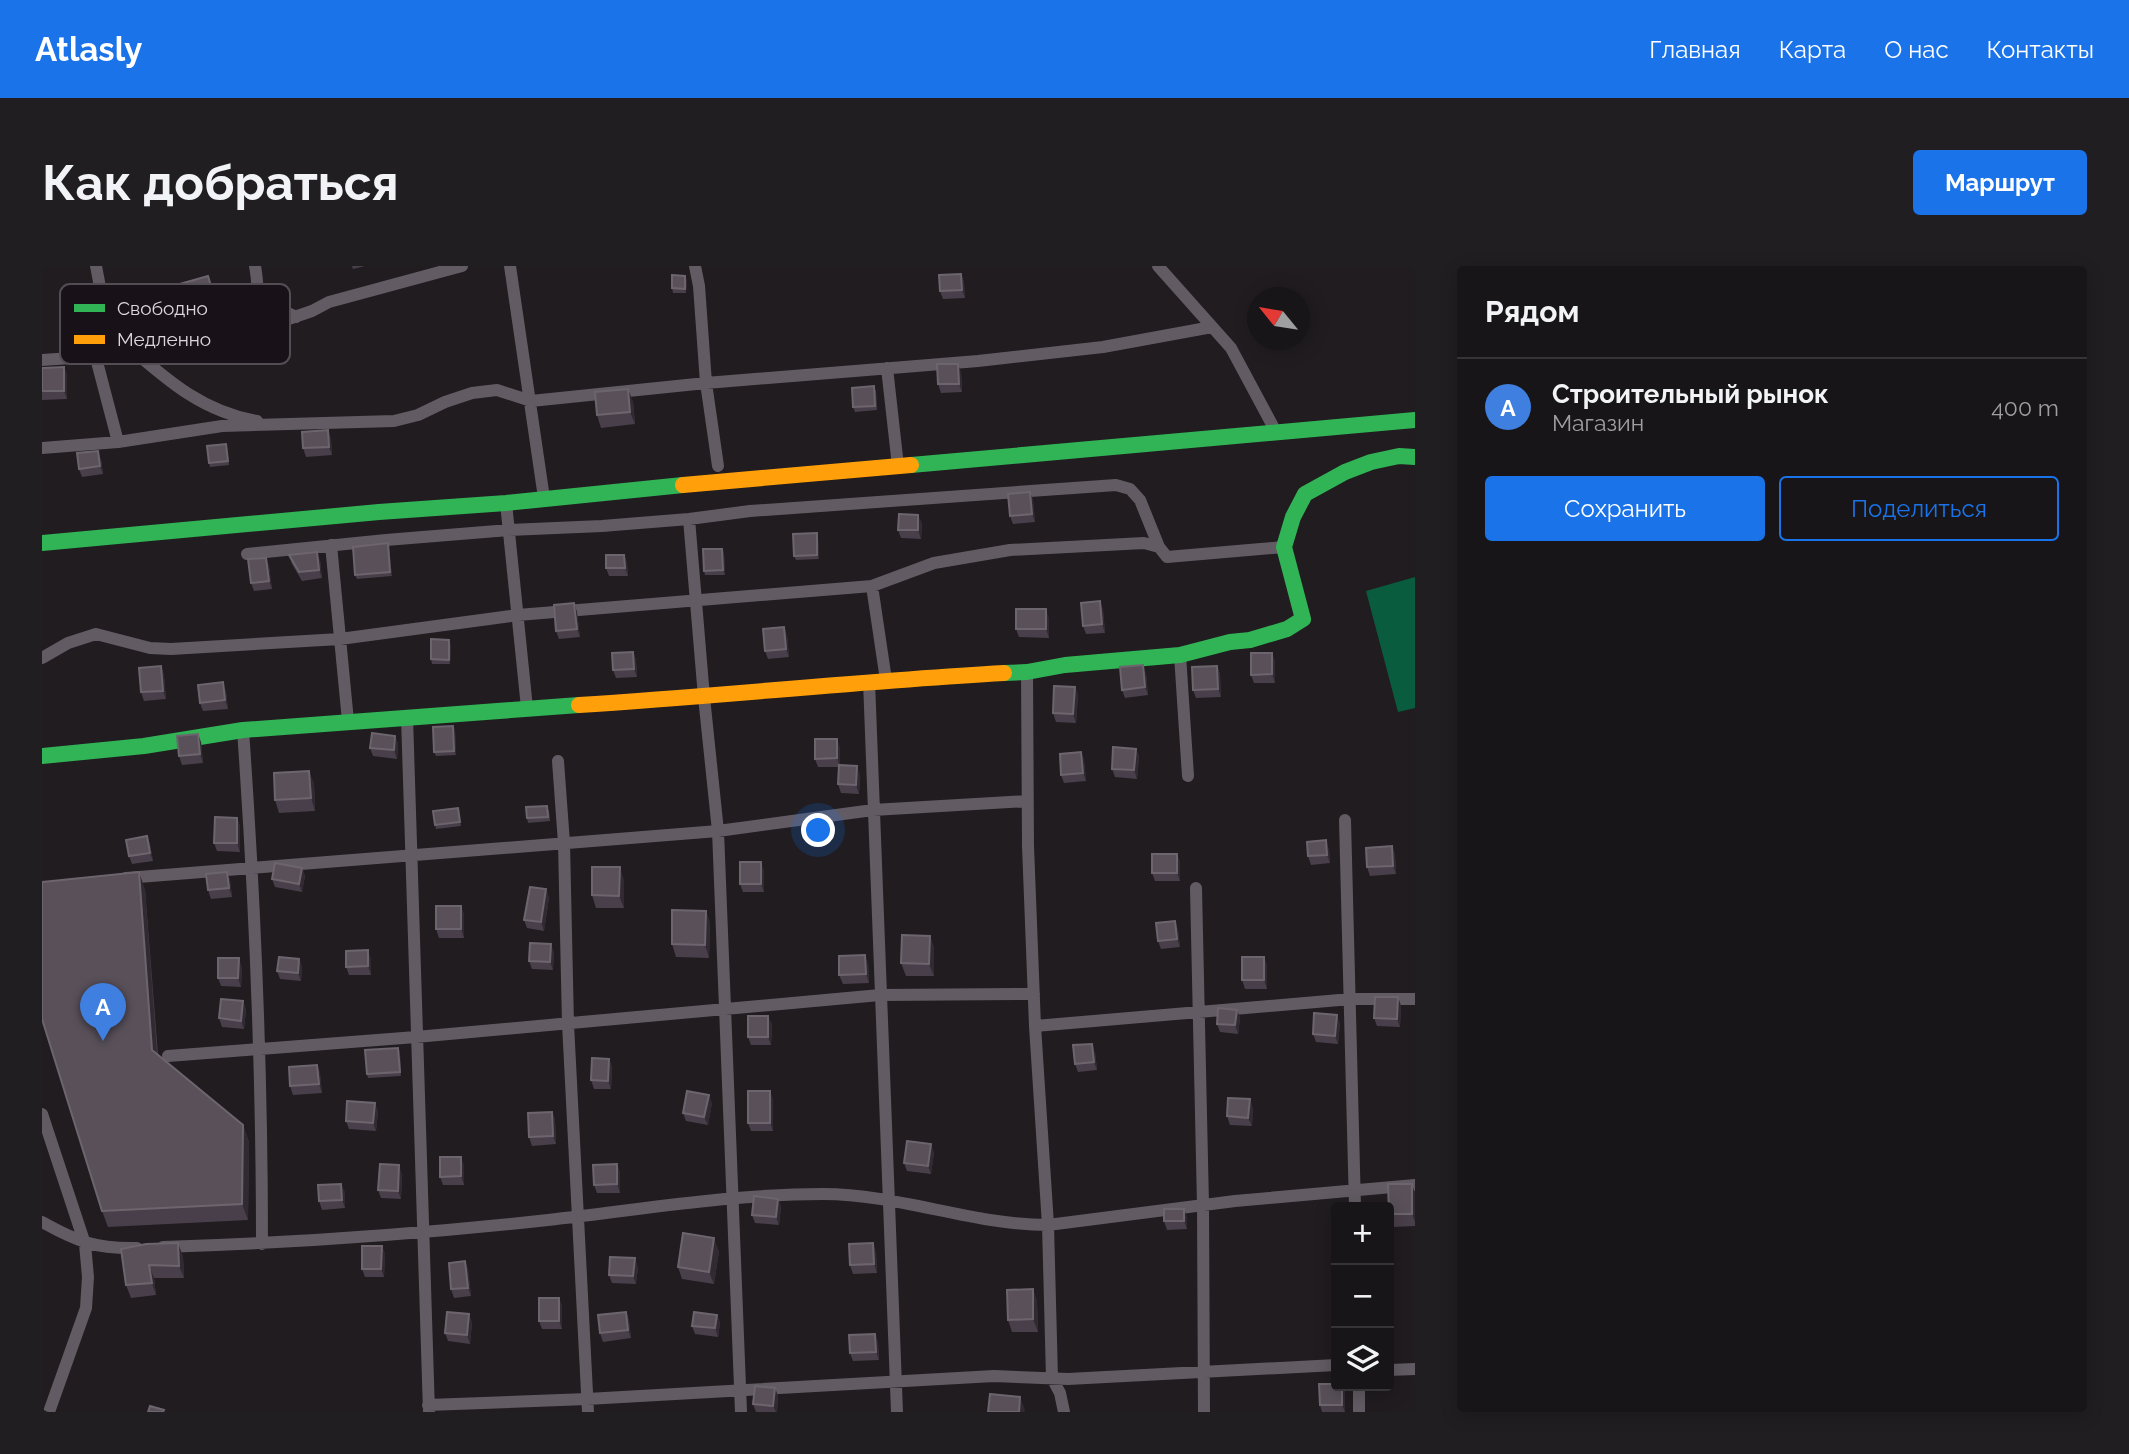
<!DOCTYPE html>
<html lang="ru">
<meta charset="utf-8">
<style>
body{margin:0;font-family:Raleway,sans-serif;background:#211e21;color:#f1f3f6}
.controls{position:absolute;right:21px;bottom:21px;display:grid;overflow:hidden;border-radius:7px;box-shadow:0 4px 18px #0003}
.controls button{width:63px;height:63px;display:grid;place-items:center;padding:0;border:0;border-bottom:2px solid #363437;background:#181518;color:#f1f3f6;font:35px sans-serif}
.compass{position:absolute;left:1205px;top:21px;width:63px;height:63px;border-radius:50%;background:#181518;box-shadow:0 4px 18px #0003;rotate:300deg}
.you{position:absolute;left:777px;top:565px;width:24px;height:24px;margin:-18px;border:5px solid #fff;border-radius:50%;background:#1a73e8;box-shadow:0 0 0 10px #1a73e833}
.badge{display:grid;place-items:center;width:46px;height:46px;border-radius:50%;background:#1a73e8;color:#fff;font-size:23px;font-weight:700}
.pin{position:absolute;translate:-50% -58px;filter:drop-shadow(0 2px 4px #0008)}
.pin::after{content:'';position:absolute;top:37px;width:24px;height:21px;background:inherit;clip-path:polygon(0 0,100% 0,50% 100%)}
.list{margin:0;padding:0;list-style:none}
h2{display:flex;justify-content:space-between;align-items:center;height:91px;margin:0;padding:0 28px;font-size:30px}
h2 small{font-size:23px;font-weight:400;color:#9f9fa2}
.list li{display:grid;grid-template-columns:46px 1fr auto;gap:21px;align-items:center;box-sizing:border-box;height:98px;padding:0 28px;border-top:2px solid #363437}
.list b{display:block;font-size:26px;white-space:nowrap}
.list p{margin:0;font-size:23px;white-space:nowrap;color:#9f9fa2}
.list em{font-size:23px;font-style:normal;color:#9f9fa2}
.actions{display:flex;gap:14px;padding:21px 28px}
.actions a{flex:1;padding:16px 0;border:2px solid #1a73e8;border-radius:7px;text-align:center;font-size:24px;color:#1a73e8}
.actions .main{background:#1a73e8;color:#fff}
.icon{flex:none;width:38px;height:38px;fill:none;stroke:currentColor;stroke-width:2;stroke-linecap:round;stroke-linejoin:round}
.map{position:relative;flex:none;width:1373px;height:1146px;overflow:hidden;border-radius:7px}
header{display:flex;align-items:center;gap:42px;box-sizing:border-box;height:98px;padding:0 35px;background:#1a73e8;color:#fff}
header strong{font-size:33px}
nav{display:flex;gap:38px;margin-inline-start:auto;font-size:24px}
.intro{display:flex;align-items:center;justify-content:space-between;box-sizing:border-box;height:168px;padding:0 42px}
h1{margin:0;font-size:49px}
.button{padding:18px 32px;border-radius:7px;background:#1a73e8;color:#fff;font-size:24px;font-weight:700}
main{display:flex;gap:42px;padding:0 42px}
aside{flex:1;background:#181518;border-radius:7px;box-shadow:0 4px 18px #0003}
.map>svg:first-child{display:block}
</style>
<header>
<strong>Atlasly</strong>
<nav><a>Главная</a><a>Карта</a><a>О нас</a><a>Контакты</a></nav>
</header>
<div class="intro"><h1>Как добраться</h1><a class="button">Маршрут</a></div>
<main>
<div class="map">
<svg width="1373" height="1146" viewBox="0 0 1373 1146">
<rect width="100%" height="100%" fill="#201c20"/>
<path fill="#095c3d" d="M1373 311V442L1356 446 1324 325Z"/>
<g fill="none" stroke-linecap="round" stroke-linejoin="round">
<path stroke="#625b63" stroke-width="12" d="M54 0 66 63 54 92 76 176
M468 0 502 232
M653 0 657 20 664 117 676 200
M1116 0 1189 82 1234 166
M217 24 235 42 254 51
M66 63C114 103 151 144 215 155
M193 63C215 37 219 34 213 0
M0 94 73 89 193 63 226 60 270 45 287 36 420 0
M845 102 856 200
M0 182 76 176 180 160 352 155 376 149 403 136 430 127 455 124 489 135 664 117 936 95 1061 81 1170 61
M464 237 485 442
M647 253 662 431 676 565 699 1146
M289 279 306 455
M205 288 344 274 467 264 560 260 647 253 708 245 1074 219 1088 223 1098 234 1117 281
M830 320 844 414
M1138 389 1146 510
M0 392 26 377 54 368 108 382 129 383 298 373 476 349 830 320 892 297 968 284 1102 277 1117 281 1125 291 1242 281
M985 406 986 580 993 760 1006 959 1010 1112 1018 1127 1022 1146
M827 415 855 1146
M365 451 387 1146
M201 464C213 635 220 807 220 978
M516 495 522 577 526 758 546 1146
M1303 554 1313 941
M84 612 676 565 831 544 985 535
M1154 622 1161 939 1162 1146
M993 760 1309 733H1373
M126 790 374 771 838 729 992 728
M0 848 43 978 46 1011 44 1042 7 1146
M0 956C36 976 54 983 95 982
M121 981C250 977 378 968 506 954 597 944 689 928 781 928 857 928 930 959 1006 959L1193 935 1373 919
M1347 1104 1373 1103
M386 1139 545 1133 952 1110 1026 1113 1294 1099
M1317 1146V1120"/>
<path stroke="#30b455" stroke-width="16" d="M869 199 1373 154
M0 277 337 246 464 237 641 219
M962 407 985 406 1023 399 1138 389 1188 376 1208 374 1245 363 1261 353 1242 281 1251 251 1263 228 1303 206 1329 196 1357 190 1373 191
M0 490 102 480 201 464 537 439"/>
<path stroke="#ff9f0a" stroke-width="16" d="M641 219 869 199
M537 439C679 430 820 415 962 407"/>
</g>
<path fill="#493f4a" d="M310 0H323L311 3Z
M919 8 922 16 923 32 901 33 898 25Z
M166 10 175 38 148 47 138 18Z
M645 14 644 27H631L630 22Z
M22 101 25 109V133L0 134V102Z
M919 106 920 126 899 127 896 118Z
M834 124 835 144 813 146 811 141Z
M591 135 593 158 559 162 555 149Z
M286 164 289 173 290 189 264 191 261 182Z
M185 182 187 199 168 201 167 197Z
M59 193 61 208 40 211 37 203Z
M988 226 991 234 993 256 971 258 968 250Z
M880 257 879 273 859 272 856 264Z
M775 267 776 271 777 293 754 294 752 290Z
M347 282 350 310 315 313 313 309Z
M680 283 682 287 683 309H663L662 305Z
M247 289 278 294 280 312 260 315 250 298Z
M582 289 585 297 586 310H567L564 302Z
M224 292 227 300 230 323 212 325 209 317Z
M532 337 535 346 538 371 517 373 514 365Z
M1061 343 1063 367 1044 368 1041 360Z
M1007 352V372L977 371 974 363Z
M745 369 747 391 726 393 723 385Z
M409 378 408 398H390L389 393Z
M591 386 594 394 595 411 574 412 571 404Z
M1230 387 1233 396V417H1212L1209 409Z
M119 400 122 409 124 433 102 435 99 426Z
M1175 400 1178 408 1179 431 1154 432 1151 424Z
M1104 407 1106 429 1083 432 1080 424Z
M1033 421 1036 429 1034 457 1014 456 1011 447Z
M184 425 186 443 161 445 158 437Z
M413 464 414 489 394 490 392 486Z
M353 470 356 478 355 493 331 490 328 482Z
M159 476 161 497 140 499 137 490Z
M798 481V499L818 509 817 528 799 527 796 518 797 501H776L773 493Z
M1094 483 1097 491 1095 513 1073 511 1070 503Z
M1039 486 1042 494 1044 515 1022 517 1019 509Z
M272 517 273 545 237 547 233 534Z
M416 542 419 560 394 563 393 559Z
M507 544 508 555 486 557 485 552Z
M195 552 198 560V586L175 585 172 577Z
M105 570 108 578 111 595 90 598 87 590Z
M1350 580 1353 589 1354 608 1328 610 1325 601Z
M1287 583 1288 597 1269 599 1266 590Z
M1135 588 1138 596V615H1113L1110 607Z
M260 602 263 610 260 626 233 621 230 613Z
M722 604V626H701L698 618Z
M185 606 188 614 190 631 169 633 166 624Z
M582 614V642H554L550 629Z
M103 623 116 788 201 859 207 876 206 954 66 961 60 945Z
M504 623 507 632 502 665 485 662 482 654Z
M419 640 422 649V672H397L394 663Z
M664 645 668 657 667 692 634 691 630 678Z
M1133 655 1136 664 1138 681 1119 683 1116 675Z
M888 670 892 682V710H864L859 697Z
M512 686 511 704 490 703 487 695Z
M1222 691 1225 700V723H1203L1200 714Z
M257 693 260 701 259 715 238 713 235 705Z
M329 693V709H307L304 701Z
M826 697 827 717 801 718 797 709Z
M200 701 199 721 179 720 176 712Z
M1356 731 1359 740 1358 761 1335 760 1332 752Z
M201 735 204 744 202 763 180 761 177 752Z
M1195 744 1198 752 1196 768 1178 766 1175 758Z
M1298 757 1296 778 1274 776 1271 768Z
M730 758 729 779H709L706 771Z
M358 786 359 810 326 812 325 808Z
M1053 786 1055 804 1036 806 1033 798Z
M567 793 570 801 569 823H552L549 814Z
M275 799 278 807 280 827 251 829 248 820Z
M728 825 731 834V865H709L706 857Z
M670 837 666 859 644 855 641 847Z
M1211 842 1210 860 1188 859 1185 850Z
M336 845 334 865 307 863 304 855Z
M510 846 513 854 514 878 490 880 487 871Z
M892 886 889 908 865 905 862 897Z
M575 898 578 907V927H555L552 919Z
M422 899V919H401L398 911Z
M360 908 359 933 339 932 336 924Z
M303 926V942L280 944 277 935Z
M1373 927V960L1351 961 1347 949V941Z
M736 933 739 941 737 959 713 957 710 949Z
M1145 951V963L1125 964 1122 955Z
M340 980 343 988 342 1011H323L320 1003Z
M79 983 141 990 142 1012H112L114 1029 89 1032 84 1019Z
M677 985 672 1018 640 1013 636 1001Z
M834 985 835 1007 811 1008 808 999Z
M423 995 426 1003 429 1030 412 1032 409 1023Z
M596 1001 594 1018 570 1017 567 1009Z
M991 1023 995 1036 996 1066H970L966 1054Z
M517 1032 520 1040V1063H500L497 1055Z
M584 1046 587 1054 589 1072 561 1076 558 1067Z
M427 1048 430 1057 428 1078 406 1075 403 1067Z
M675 1049 678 1057 676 1071 653 1068 650 1060Z
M836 1076 837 1094 811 1095 808 1087Z
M1294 1120H1301L1303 1126V1146H1280L1278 1139Z
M733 1122 736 1130 735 1146H714L711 1138Z"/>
<path fill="#322a33" d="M919 8 922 16 923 32 920 24Z
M643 10 645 14 644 27 643 23Z
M916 98 919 106 920 126 917 118Z
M22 101 25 109V133L22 125Z
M586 123 591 135 593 158 588 146Z
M286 164 289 173 290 189 287 181Z
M56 185 59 193 61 208 58 200Z
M988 226 991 234 993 256 990 248Z
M876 249 880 257 879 273 876 264Z
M775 267 776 271 777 293 775 289Z
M346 277 347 282 350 310 348 306Z
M680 283 682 287 683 309 681 304Z
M275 286 278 294 280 312 277 304Z
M582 289 585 297 586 310 583 302Z
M224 292 227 300 230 323 227 315Z
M1058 335 1061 343 1063 367 1060 358Z
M532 337 535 346 538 371 535 363Z
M1004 343 1007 352V372L1004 363Z
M742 361 745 369 747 391 744 383Z
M407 374 409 378 408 398 407 394Z
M591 386 594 394 595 411 592 403Z
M1230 387 1233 396V417L1230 408Z
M1101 399 1104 407 1106 429 1103 421Z
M119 400 122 409 124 433 121 425Z
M1175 400 1178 408 1179 431 1176 423Z
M181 416 184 425 186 443 183 434Z
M1033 421 1036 429 1034 457 1031 448Z
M411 460 413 464 414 489 412 485Z
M156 468 159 476 161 497 158 488Z
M353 470 356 478 355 493 352 484Z
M795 473 798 481V501L795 492Z
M1094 483 1097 491 1095 513 1092 504Z
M1039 486 1042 494 1044 515 1041 507Z
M815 500 818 509 817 528 814 519Z
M267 505 272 517 273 545 269 532Z
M195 552 198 560V586L195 577Z
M105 570 108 578 111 595 108 587Z
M1284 574 1287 583 1288 597 1285 589Z
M1350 580 1353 589 1354 608 1351 600Z
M1135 588 1138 596V615L1135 607Z
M719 596 722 604V626L719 618Z
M578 601 582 614V642L577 630Z
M260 602 263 610 260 626 257 618Z
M97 606 103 623 116 800 110 784Z
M185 606 188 614 190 631 187 622Z
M504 623 507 632 502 665 499 656Z
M419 640 422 649V672L419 663Z
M664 645 668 657 667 692 663 679Z
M1133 655 1136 664 1138 681 1135 673Z
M888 670 892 682V710L887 698Z
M509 678 512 686 511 704 508 696Z
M326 684 329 693V709L326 700Z
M823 689 826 697 827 717 824 708Z
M1222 691 1225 700V723L1222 714Z
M197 692 200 701 199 721 196 712Z
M257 693 260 701 259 715 256 707Z
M1356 731 1359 740 1358 761 1355 753Z
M201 735 204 744 202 763 199 755Z
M1195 744 1198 752 1196 768 1193 759Z
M1295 749 1298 757 1296 778 1293 770Z
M726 750 730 758 729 779 726 771Z
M1050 778 1053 786 1055 804 1052 796Z
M356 782 358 786 359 810 358 806Z
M567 793 570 801 569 823 566 815Z
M275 799 278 807 280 827 277 818Z
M728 825 731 834V865L728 857Z
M667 829 670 837 666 859 662 851Z
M1208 833 1211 842 1210 860 1206 852Z
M333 837 336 845 334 865 331 857Z
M510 846 513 854 514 878 511 870Z
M201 859 207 876 206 954 200 938Z
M889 878 892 886 889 908 886 900Z
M419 891 422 899V919L419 910Z
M575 898 578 907V927L575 918Z
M357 899 360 908 359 933 356 925Z
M299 918 303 926V942L300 934Z
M1370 918 1373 927V956L1370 948Z
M736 933 739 941 737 959 734 951Z
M1142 943 1145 951V963L1142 955Z
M672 972 677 985 672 1018 667 1006Z
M136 977 141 990 142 1012 137 1000Z
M831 977 834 985 835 1007 832 998Z
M340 980 343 988 342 1011 339 1003Z
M593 992 596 1001 594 1018 591 1010Z
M423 995 426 1003 429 1030 426 1022Z
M107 999 112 1012 114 1029 110 1017Z
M991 1023 995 1036 996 1066 991 1053Z
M517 1032 520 1040V1063L517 1055Z
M584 1046 587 1054 589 1072 586 1064Z
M427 1048 430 1057 428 1078 425 1069Z
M675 1049 678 1057 676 1071 673 1062Z
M833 1068 836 1076 837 1094 834 1086Z
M1300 1120 1303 1126V1146L1300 1139Z
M733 1122 736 1130 735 1146H734L731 1140Z
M978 1131 983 1144 982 1146H977Z"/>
<path fill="#59505a" stroke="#6d656e" stroke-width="2" d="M919 8 920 24 898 25 897 9Z
M630 9 643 10V23L630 22Z
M166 10 172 30 145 39 138 18Z
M895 98H916L917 118H896Z
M22 101V125H0V102Z
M832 120 833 140 811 141 810 122Z
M586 123 588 146 555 149 553 126Z
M286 164 287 181 261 182 260 166Z
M184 178 186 195 167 197 165 180Z
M56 185 58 200 37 203 35 187Z
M988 226 990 248 968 250 966 228Z
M857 248 876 249V264H856Z
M775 267V289L752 290 751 268Z
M346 277 348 306 313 309 311 281Z
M661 283H680L681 304 662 305Z
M275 286 277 304 257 306 247 289Z
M564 289H582L583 302H564Z
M224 292 227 315 209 317 206 293Z
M1058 335 1060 358 1041 360 1039 337Z
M532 337 535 363 514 365 512 339Z
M974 343H1004V363H974Z
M742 361 744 383 723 385 721 363Z
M389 373 407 374V394L389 393Z
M591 386 592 403 571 404 570 387Z
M1209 387H1230V408L1209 409Z
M1101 399 1103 421 1080 424 1078 401Z
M119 400 121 425 99 426 97 402Z
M1175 400 1176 423 1151 424 1150 401Z
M181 416 183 434 158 437 156 419Z
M1012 420 1033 421 1031 448 1011 447Z
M411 460 412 485 392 486 391 461Z
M330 467 353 470 352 484 328 482Z
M156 468 158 488 137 490 135 470Z
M773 473H795V492L773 493Z
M1071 481 1094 483 1092 504 1070 503Z
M1039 486 1041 507 1019 509 1018 488Z
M797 499 815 500 814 519 796 518Z
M267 505 269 532 233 534 232 507Z
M505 540 506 551 485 552 484 541Z
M416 542 418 556 393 559 391 545Z
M173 551 195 552V577H172Z
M105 570 108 587 87 590 84 574Z
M1284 574 1285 589 1266 590 1265 576Z
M1350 580 1351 600 1325 601 1324 582Z
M1110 588H1135V607H1110Z
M698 596H719V618H698Z
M233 597 260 602 257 618 230 613Z
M550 601H578L577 630 550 629Z
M97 606 110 784 201 859 200 938 60 945 0 753V616Z
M185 606 187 622 166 624 164 608Z
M488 621 504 623 499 656 482 654Z
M394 640H419V663H394Z
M630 644 664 645 663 679 630 678Z
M1133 655 1135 673 1116 675 1114 657Z
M860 669 888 670 887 698 859 697Z
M488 677 509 678 508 696 487 695Z
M326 684V700L304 701V685Z
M823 689 824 708 797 709V690Z
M237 691 257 693 256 707 235 705Z
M1200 691H1222V714H1200Z
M176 692H197L196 712H176Z
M1333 731H1356L1355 753 1332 752Z
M179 733 201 735 199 755 177 752Z
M1176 742 1195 744 1193 759 1175 758Z
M1272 747 1295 749 1293 770 1271 768Z
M706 750H726V771H706Z
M1050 778 1052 796 1033 798 1031 779Z
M356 782 358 806 325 808 323 784Z
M550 792 567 793 566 815 549 814Z
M275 799 277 818 248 820 247 801Z
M645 825 667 829 662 851 641 847Z
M706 825H728V857H706Z
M1186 832 1208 833 1206 852 1185 850Z
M305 835 333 837 331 857 304 855Z
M510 846 511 870 487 871 486 847Z
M865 875 889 878 886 900 862 897Z
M398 891H419V910L398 911Z
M338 898 357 899 356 925 336 924Z
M575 898V918L552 919 551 899Z
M299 918 300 934 277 935 276 919Z
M1346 918H1370V948H1347Z
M712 930 736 933 734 951 710 949Z
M1122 943H1142V955H1122Z
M641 967 672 972 667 1006 636 1001Z
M136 977 137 1000 107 999 110 1017 84 1019 79 983 104 978Z
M831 977 832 998 808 999 807 978Z
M320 980H340L339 1003H320Z
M568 991 593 992 591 1010 567 1009Z
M423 995 426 1022 409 1023 407 997Z
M991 1023V1053L966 1054 965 1024Z
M497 1032H517V1055H497Z
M405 1046 427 1048 425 1069 403 1067Z
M584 1046 586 1064 558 1067 556 1049Z
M652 1046 675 1049 673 1062 650 1060Z
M833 1068 834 1086 808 1087 807 1069Z
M1277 1118H1294V1120H1300V1139H1278Z
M713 1120 733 1122 731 1140 711 1138Z
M948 1128 978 1131 977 1146H946Z
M108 1140 122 1144 121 1146H106Z"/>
<rect x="18" y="18" width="230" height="80" rx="10" fill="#181218" stroke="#524d53" stroke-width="2"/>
<rect x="32" y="38" width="31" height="8" fill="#30b455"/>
<rect x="32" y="69" width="31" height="9" fill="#ff9f0a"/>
<g font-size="19" fill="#dbd7dc">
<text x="75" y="49">Свободно</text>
<text x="75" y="80">Медленно</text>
</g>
</svg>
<div class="controls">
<button>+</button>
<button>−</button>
<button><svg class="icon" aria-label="layers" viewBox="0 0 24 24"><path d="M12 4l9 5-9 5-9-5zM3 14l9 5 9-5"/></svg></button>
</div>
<svg class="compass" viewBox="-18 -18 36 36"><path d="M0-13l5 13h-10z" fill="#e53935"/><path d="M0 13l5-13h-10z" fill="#9f9fa2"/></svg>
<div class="you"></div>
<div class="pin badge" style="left:61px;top:775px;background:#3f7fe0">A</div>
</div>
<aside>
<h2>Рядом<small></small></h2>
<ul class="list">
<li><span class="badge" style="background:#3f7fe0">A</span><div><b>Строительный рынок</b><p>Магазин</p></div><em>400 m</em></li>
</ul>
<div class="actions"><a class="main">Сохранить</a><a>Поделиться</a></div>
</aside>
</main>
